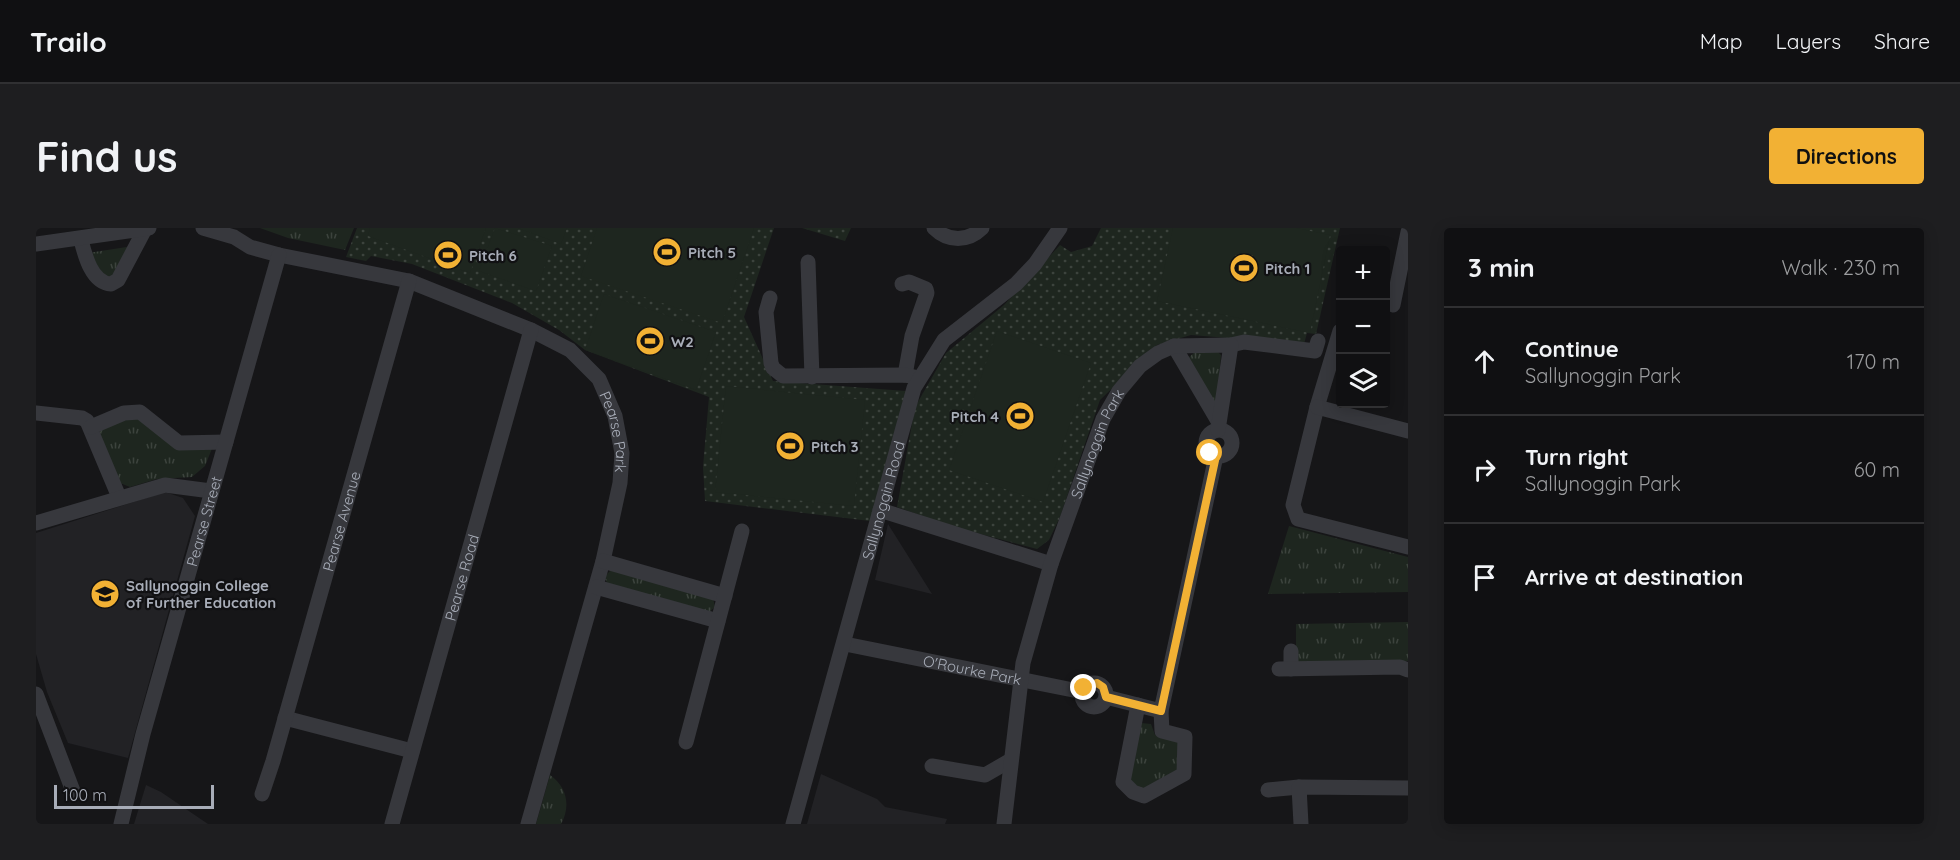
<!DOCTYPE html>
<meta charset="utf-8">
<style>
body{margin:0;font-family:Quicksand,sans-serif;background:#1e1e20;color:#f1f3f6}
.controls{position:absolute;right:18px;top:18px;display:grid;overflow:hidden;border-radius:6px;box-shadow:0 3px 15px #0003}
.controls button{width:54px;height:54px;display:grid;place-items:center;padding:0;border:0;border-bottom:2px solid #303032;background:#101012;color:#f1f3f6;font:30px sans-serif}
.scale{position:absolute;left:18px;bottom:15px;width:160px;box-sizing:border-box;padding-left:6px;border:3px solid #a8adb8;border-top:0;font-size:16px;line-height:21px;white-space:nowrap;color:#a8adb8;-webkit-text-stroke:4px #111113;paint-order:stroke}
.stop{position:absolute;width:18px;height:18px;margin:-14px;border:4px solid #f2b134;border-radius:50%;background:#fff}
.stop.end{background:#f2b134;border-color:#fff;box-shadow:0 2px 6px #0008}
.list{margin:0;padding:0;list-style:none}
h2{display:flex;justify-content:space-between;align-items:center;height:78px;margin:0;padding:0 24px;font-size:26px}
h2 small{font-size:20px;font-weight:400;color:#9c9d9f}
.list li{display:grid;grid-template-columns:39px 1fr auto;gap:18px;align-items:center;box-sizing:border-box;height:108px;padding:0 24px;border-top:2px solid #303032}
.list b{display:block;font-size:22px;white-space:nowrap}
.list p{margin:0;font-size:20px;white-space:nowrap;color:#9c9d9f}
.list em{font-size:20px;font-style:normal;color:#9c9d9f}
.icon{flex:none;width:33px;height:33px;fill:none;stroke:currentColor;stroke-width:2;stroke-linecap:round;stroke-linejoin:round}
.map{position:relative;flex:none;width:1372px;height:596px;overflow:hidden;border-radius:6px}
header{display:flex;align-items:center;gap:36px;box-sizing:border-box;height:84px;padding:0 30px;background:#101012;border-bottom:2px solid #303032}
header strong{font-size:28px}
nav{display:flex;gap:33px;margin-inline-start:auto;font-size:21px}
.intro{display:flex;align-items:center;justify-content:space-between;box-sizing:border-box;height:144px;padding:0 36px}
h1{margin:0;font-size:42px}
.button{padding:15px 27px;border-radius:6px;background:#f2b134;color:#111;font-size:21px;font-weight:700}
main{display:flex;gap:36px;padding:0 36px}
aside{flex:1;background:#101012;border-radius:6px;box-shadow:0 3px 15px #0003}
.map>svg:first-child{display:block}
</style>
<header>
<strong>Trailo</strong>
<nav><a>Map</a><a>Layers</a><a>Share</a></nav>
</header>
<div class="intro"><h1>Find us</h1><a class="button">Directions</a></div>
<main>
<div class="map">
<svg width="1372" height="596" viewBox="0 0 1372 596">
<defs>
<pattern id="grass-tufts" width="24" height="20" patternUnits="userSpaceOnUse" patternTransform="scale(1.5)"><rect width="24" height="20" fill="#1e261f"/><path d="M3 7l-1-3M5 7V3M7 7l1-3M15 17l-1-3M17 17v-4M19 17l1-3" fill="none" stroke="#3c433d"/></pattern>
<pattern id="park-dots" width="8" height="8" patternUnits="userSpaceOnUse" patternTransform="scale(1.5)"><rect width="8" height="8" fill="#1e261f"/><path d="M2 2h.1M6 6h.1" fill="none" stroke="#3c433d" stroke-width="1.8" stroke-linecap="round"/></pattern>
</defs>
<rect width="100%" height="100%" fill="#161618"/>
<path fill="#222225" d="M129 264 147 270 159 288 92 530 32 515 11 464 0 426V305Z
M852 296 896 366 839 352Z
M785 546 841 571 849 579 911 591 909 596H771Z
M110 557 125 564 172 596H98Z"/>
<path fill="url(#grass-tufts)" d="M224 0H318L309 22 252 10Z
M97 18 75 49 69 48 52 25Z
M1180 122 1185 127 1180 182 1152 130 1160 123Z
M101 188 134 214 177 218 169 238 156 249 121 251 94 259 84 255 62 204 65 199Z
M1253 298 1372 329V364L1232 366Z
M577 340 677 370 679 379 673 384 573 358 568 349Z
M1372 394V433L1260 436V396Z
M1105 495 1115 496 1119 507 1142 513 1145 541 1108 562 1093 553Z
M514 547C531 559 535 578 525 596H500Z"/>
<path fill="url(#park-dots)" d="M321 0H738L708 89 737 153 870 163 834 293 669 273 667 239 673 169 549 122 523 102 476 75 376 36 335 28 330 33 310 29Z
M766 0H815L809 13Z
M1065 0H1304L1280 106 1271 105 1268 116 1155 107 1121 117 1064 172 1024 289 1013 312 1001 321 918 299 861 279 879 179 910 125 968 77 1024 17 1035 24 1056 18Z"/>
<path fill="#1e261f" d="M334 0H450L434 45 332 8Z
M459 0 516 18 500 63 443 43Z
M482 0H531L525 16Z
M561 0H718L686 95 545 48Z
M1137 0H1260L1294 7 1274 105 1121 73Z
M568 66 680 104 660 162 549 122Z
M961 103 1055 135 1007 274 913 242Z
M690 158 829 172 818 278 679 264Z"/>
<g fill="none" stroke-linecap="round" stroke-linejoin="round">
<g stroke="#37383d" stroke-width="15">
<path id="s1" d="M167 0 198 9 214 19 243 27 373 53 495 102 534 122 563 151 579 188 586 225 584 255 567 333 492 596"/>
<path d="M898 0C912 14 932 14 946 0"/>
<path d="M45 12C49 28 56 55 75 56L82 52 109 1"/>
<path d="M0 16 113 0"/>
<path d="M772 34 776 149"/>
<path d="M866 56 873 54 890 61 891 65 876 108 869 147"/>
<path d="M734 70 730 84 735 135 737 140 747 148 869 147 883 150"/>
<path d="M1357 77 1372 4"/>
<path d="M1304 103 1281 179 1257 277 1262 291 1372 319"/>
<path d="M1195 117 1208 114 1279 123 1282 113"/>
<path d="M1138 118 1182 193"/>
<path d="M1281 179 1372 203"/>
<path d="M0 185 46 190 51 193 83 269"/>
<path d="M55 199 88 185 104 184 143 215 190 214"/>
<circle cx="1183" cy="215" r="13"/>
<path d="M844 282 1015 336"/>
<path d="M0 295 129 257 175 263"/>
<path d="M567 333 689 368"/>
<path d="M560 359 682 393"/>
<path id="s2" d="M809 416 1047 464"/>
<path d="M1255 423V441"/>
<path d="M1243 441 1364 439 1372 442"/>
<circle cx="1058" cy="467" r="12"/>
<path d="M0 466 37 563"/>
<path d="M1070 469 1125 483 1180 228"/>
<path d="M1102 477 1087 554 1097 564 1108 568 1148 546 1149 509 1126 503 1125 483"/>
<path d="M249 490 376 523"/>
<path d="M650 514 706 303"/>
<path d="M896 538 949 547 975 532"/>
<path d="M1232 562 1263 559"/>
<path id="s3" d="M226 566 237 533 373 53"/>
<path id="s4" d="M85 596 107 506 243 27"/>
<path id="s5" d="M356 596 495 102"/>
<path id="s6" d="M757 596 878 160 908 112 980 56 999 36 1024 0"/>
<path id="s7" d="M968 596 987 435 1015 336 1067 191 1083 163 1104 138 1122 125 1138 118 1195 117 1182 202"/>
<path d="M1265 596 1263 559 1372 560"/>
</g>
</g>
<g fill="none" stroke-linecap="round" stroke-linejoin="round">
<path stroke="#f2b134" stroke-width="8" d="M1048 460 1061 455 1067 459 1070 469 1125 483 1180 228 1174 225"/>
</g>
<defs>
<g id="stadium-disc" transform="scale(1.5)"><circle r="9.5" fill="#f2b134" stroke="#111113"/><path d="M0-5a6.5 5 0 1 0 0 10a6.5 5 0 1 0 0-10ZM-3.5-1.8h7v3.6h-7Z" fill="#111"/></g>
<g id="university-disc" transform="scale(1.5)"><circle r="9.5" fill="#f2b134" stroke="#111113"/><path d="M0-5L7-2L0 1L-7-2ZM-4 1L0 2.5L4 1V4Q0 6-4 4Z" fill="#111"/></g>
</defs>
<g fill-rule="evenodd">
<use href="#stadium-disc" x="631" y="24"/>
<use href="#stadium-disc" x="412" y="27"/>
<use href="#stadium-disc" x="1208" y="40"/>
<use href="#stadium-disc" x="614" y="113"/>
<use href="#stadium-disc" x="984" y="188"/>
<use href="#stadium-disc" x="754" y="218"/>
<use href="#university-disc" x="69" y="366"/>
</g>
<g text-anchor="middle" dominant-baseline="central" stroke-width="4.5" stroke-linejoin="round" paint-order="stroke">
<g font-size="15" font-weight="bold" fill="#a8adb8" stroke="#111113" text-anchor="start">
<text x="652" y="24">Pitch 5</text>
<text x="433" y="27">Pitch 6</text>
<text x="1229" y="40">Pitch 1</text>
<text x="635" y="113">W2</text>
<text x="963" y="188" text-anchor="end">Pitch 4</text>
<text x="775" y="218">Pitch 3</text>
<text x="90" y="357">Sallynoggin College<tspan x="90" dy="17">of Further Education</tspan></text>
</g>
<g font-size="15" fill="#a8adb8" stroke="#111113">
<text stroke="none"><textPath href="#s1" startOffset="486">Pearse Park</textPath></text>
<text stroke="none"><textPath href="#s7" startOffset="394">Sallynoggin Park</textPath></text>
<text stroke="none"><textPath href="#s6" startOffset="336">Sallynoggin Road</textPath></text>
<text stroke="none"><textPath href="#s4" startOffset="314">Pearse Street</textPath></text>
<text stroke="none"><textPath href="#s3" startOffset="284">Pearse Avenue</textPath></text>
<text stroke="none"><textPath href="#s5" startOffset="256">Pearse Road</textPath></text>
<text stroke="none"><textPath href="#s2" startOffset="130">O'Rourke Park</textPath></text>
</g>
</g>
</svg>
<div class="controls">
<button>+</button>
<button>−</button>
<button><svg class="icon" aria-label="layers" viewBox="0 0 24 24"><path d="M12 4l9 5-9 5-9-5zM3 14l9 5 9-5"/></svg></button>
</div>
<div class="scale">100 m</div>
<div class="stop" style="left:1174px;top:225px"></div>
<div class="stop end" style="left:1048px;top:460px"></div>
</div>
<aside>
<h2>3 min<small>Walk · 230 m</small></h2>
<ul class="list">
<li><svg class="icon" aria-label="ahead" viewBox="0 0 24 24"><path d="M12 20V5M6 11l6-6 6 6"/></svg><div><b>Continue</b><p>Sallynoggin Park</p></div><em>170 m</em></li>
<li><svg class="icon" aria-label="right" viewBox="0 0 24 24"><path d="M7 20v-9h11M14 6l5 5-5 5"/></svg><div><b>Turn right</b><p>Sallynoggin Park</p></div><em>60 m</em></li>
<li><svg class="icon" aria-label="arrive" viewBox="0 0 24 24"><path d="M6 21V4h12l-3 4 3 4H6"/></svg><div><b>Arrive at destination</b></div></li>
</ul>
</aside>
</main>
